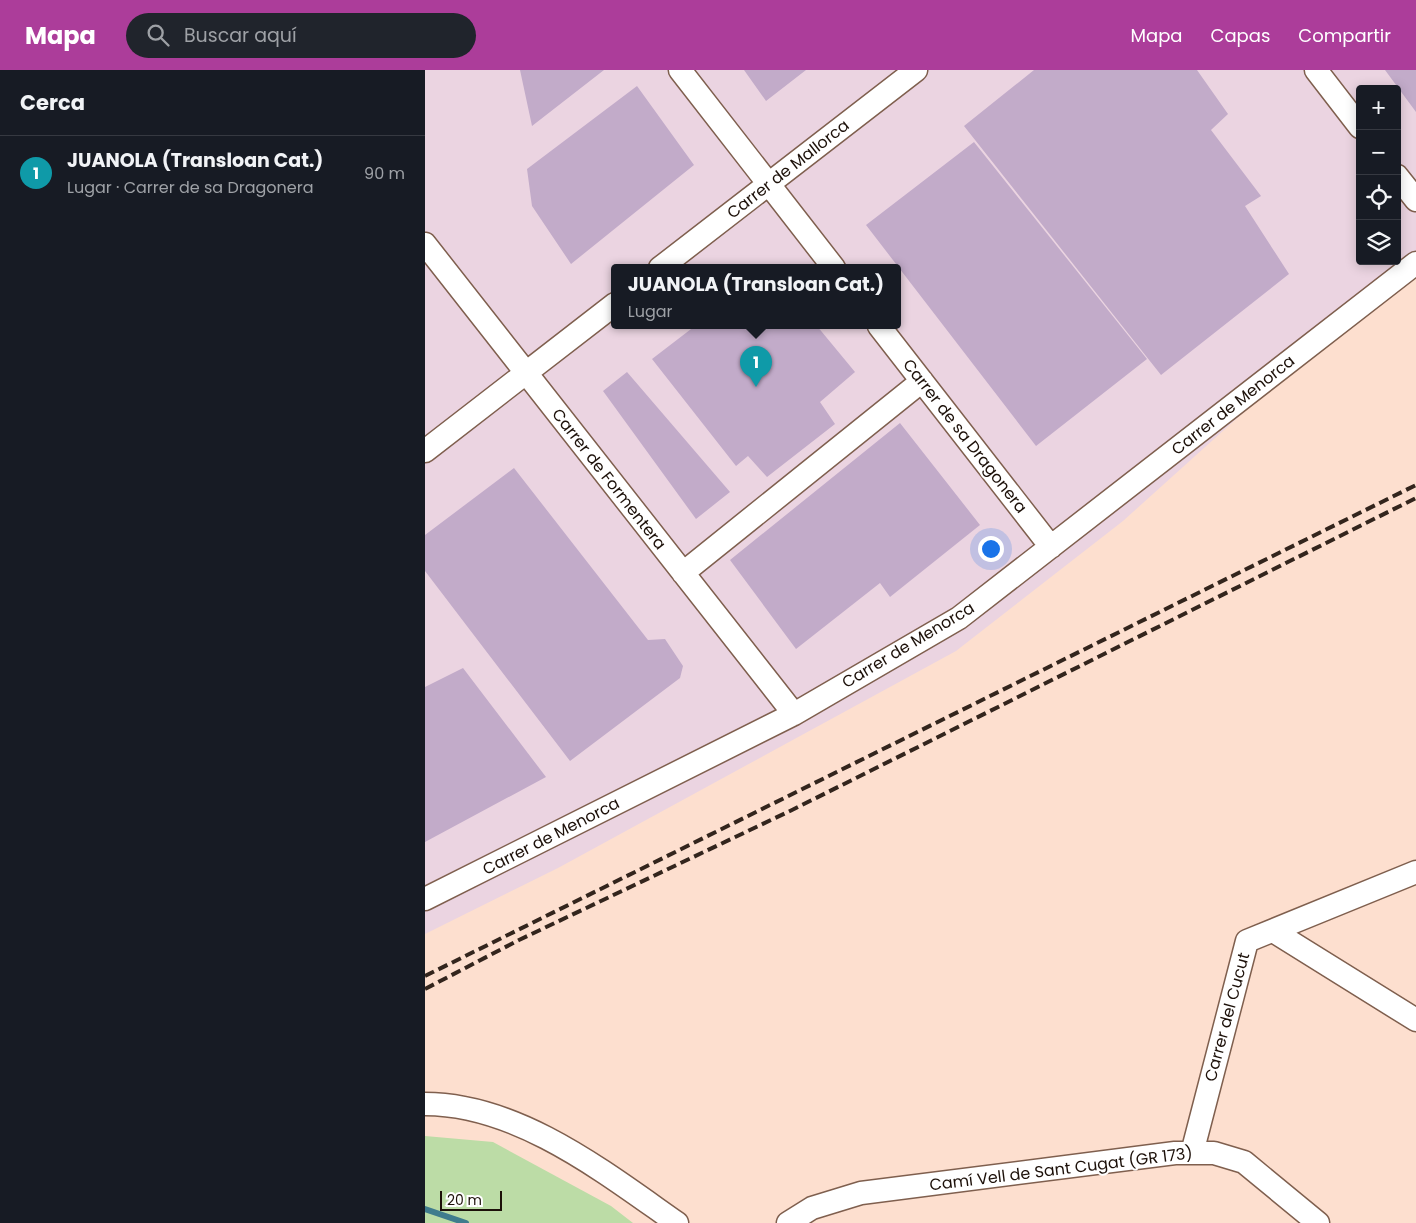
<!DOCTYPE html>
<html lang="es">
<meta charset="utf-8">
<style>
body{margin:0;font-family:Poppins,sans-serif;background:#20242c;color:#f1f3f6}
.controls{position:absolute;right:15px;top:15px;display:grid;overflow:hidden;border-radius:5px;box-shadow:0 2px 12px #0003}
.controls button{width:45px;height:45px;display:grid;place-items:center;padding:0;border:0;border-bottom:1px solid #363941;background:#171b24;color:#f1f3f6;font:25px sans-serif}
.scale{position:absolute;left:15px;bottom:12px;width:62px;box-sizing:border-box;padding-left:5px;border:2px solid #1c1009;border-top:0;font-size:14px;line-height:18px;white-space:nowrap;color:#1c1009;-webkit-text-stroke:4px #fff;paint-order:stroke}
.you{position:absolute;left:565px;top:478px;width:18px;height:18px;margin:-12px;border:4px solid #fff;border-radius:50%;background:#1a73e8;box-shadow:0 0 0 8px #1a73e833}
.badge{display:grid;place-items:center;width:32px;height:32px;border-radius:50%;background:#ac3d9a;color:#fff;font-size:16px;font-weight:700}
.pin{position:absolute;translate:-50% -41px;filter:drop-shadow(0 1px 2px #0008)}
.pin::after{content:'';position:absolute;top:26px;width:18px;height:15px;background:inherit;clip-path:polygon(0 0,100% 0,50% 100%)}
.popup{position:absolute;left:186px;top:194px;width:290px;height:65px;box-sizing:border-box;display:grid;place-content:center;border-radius:5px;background:#171b24;filter:drop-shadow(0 1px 4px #0005);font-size:16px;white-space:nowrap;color:#9ea1a6}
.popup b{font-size:19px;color:#f1f3f6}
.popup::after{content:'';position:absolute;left:50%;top:100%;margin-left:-10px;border:10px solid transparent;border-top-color:#171b24}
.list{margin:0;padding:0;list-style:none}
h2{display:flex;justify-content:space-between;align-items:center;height:65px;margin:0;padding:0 20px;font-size:21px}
h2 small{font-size:16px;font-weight:400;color:#9ea1a6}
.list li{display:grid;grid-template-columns:32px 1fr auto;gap:15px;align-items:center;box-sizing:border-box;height:75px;padding:0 20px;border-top:1px solid #363941}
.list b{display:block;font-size:19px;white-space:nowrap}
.list p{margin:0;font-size:16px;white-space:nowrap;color:#9ea1a6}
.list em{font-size:16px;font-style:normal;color:#9ea1a6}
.icon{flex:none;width:28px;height:28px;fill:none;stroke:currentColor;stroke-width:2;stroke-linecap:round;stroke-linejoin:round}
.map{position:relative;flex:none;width:991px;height:1153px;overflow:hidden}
header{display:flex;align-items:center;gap:30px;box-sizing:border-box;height:70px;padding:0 25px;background:#ac3d9a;color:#fff}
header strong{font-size:24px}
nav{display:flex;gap:28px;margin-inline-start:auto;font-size:18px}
.search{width:350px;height:45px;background:#20242c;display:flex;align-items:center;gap:12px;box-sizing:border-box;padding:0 18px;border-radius:28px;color:#9ea1a6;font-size:19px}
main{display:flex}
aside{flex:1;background:#171b24}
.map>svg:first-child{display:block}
</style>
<header>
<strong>Mapa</strong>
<div class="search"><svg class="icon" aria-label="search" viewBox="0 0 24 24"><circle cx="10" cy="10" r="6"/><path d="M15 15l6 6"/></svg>Buscar aquí</div>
<nav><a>Mapa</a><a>Capas</a><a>Compartir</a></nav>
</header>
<main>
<aside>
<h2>Cerca<small></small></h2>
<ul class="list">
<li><span class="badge" style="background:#0f9aa8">1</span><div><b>JUANOLA (Transloan Cat.)</b><p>Lugar · Carrer de sa Dragonera</p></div><em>90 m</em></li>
</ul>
</aside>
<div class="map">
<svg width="991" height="1153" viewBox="0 0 991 1153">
<rect width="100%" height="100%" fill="#fddfcf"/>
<path fill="#ebd4e1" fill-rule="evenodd" d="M0 0H991V187L698 451 531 581 133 798 0 864ZM935 19H972V191H935ZM190 198H472V256H190Z"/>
<path fill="#bcdca6" d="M0 1066 68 1072 186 1136 208 1153H0Z"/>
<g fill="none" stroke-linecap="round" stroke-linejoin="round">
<path stroke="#407c8d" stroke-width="6" d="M0 1139 41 1153"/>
</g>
<path fill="#c2abc9" d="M95 0H179L107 56Z
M319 0H381L341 31Z
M609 0H772L803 44 786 60 836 126 820 136 864 204 736 305 539 56Z
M960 0H991V42Z
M212 16 269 95 146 194 107 136 102 99Z
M549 72 722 289 611 376 441 155Z
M270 256H392L430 302 395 332 410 354 342 407 323 386 311 396 227 289Z
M202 302 305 422 271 449 178 321Z
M475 353 555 455 465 527 455 513 371 579 305 490Z
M89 398 223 570 240 569 258 596 255 608 145 691 0 501V465Z
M38 598 121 707 0 772V617Z"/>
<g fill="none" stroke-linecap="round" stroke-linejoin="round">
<g stroke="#7f5f4e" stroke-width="25">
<path id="minor" d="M255 0 409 198
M891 0 935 57
M972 106 991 130
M0 174 369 644
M235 198 491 0
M454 256 626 477
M0 381 190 234
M258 503 497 311
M0 829 369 644 534 548 991 193
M848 861 991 950
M0 1034C93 1034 179 1102 252 1153
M767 1083 822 871 991 802
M363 1153 387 1138 436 1123 750 1083H789L819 1092 893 1153"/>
</g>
<use href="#minor" stroke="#fff" stroke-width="22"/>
<path stroke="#33251d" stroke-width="4" stroke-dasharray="10 5" stroke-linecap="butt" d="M0 906 991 415
M0 919 94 870 367 740 991 428"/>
</g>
<g text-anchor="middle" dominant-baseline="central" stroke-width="4" stroke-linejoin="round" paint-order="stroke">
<g font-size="16" fill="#1c1009" stroke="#fff">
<text transform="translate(363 99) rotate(-38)">Carrer de Mallorca</text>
<text transform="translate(808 335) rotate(-38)">Carrer de Menorca</text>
<text transform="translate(540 366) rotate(52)">Carrer de sa Dragonera</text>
<text transform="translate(184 409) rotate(52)">Carrer de Formentera</text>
<text transform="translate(483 575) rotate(-31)">Carrer de Menorca</text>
<text transform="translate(126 766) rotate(-27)">Carrer de Menorca</text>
<text transform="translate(802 947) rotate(-75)">Carrer del Cucut</text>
<text transform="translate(636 1099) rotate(-7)">Camí Vell de Sant Cugat (GR 173)</text>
</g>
</g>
</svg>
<div class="controls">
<button>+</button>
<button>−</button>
<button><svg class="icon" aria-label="locate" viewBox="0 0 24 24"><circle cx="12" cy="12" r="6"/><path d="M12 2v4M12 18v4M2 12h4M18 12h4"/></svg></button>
<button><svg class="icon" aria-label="layers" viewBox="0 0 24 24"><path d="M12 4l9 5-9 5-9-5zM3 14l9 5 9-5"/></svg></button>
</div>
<div class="scale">20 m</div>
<div class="you"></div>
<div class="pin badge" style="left:331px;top:317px;background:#0f9aa8">1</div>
<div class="popup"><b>JUANOLA (Transloan Cat.)</b>Lugar</div>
</div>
</main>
